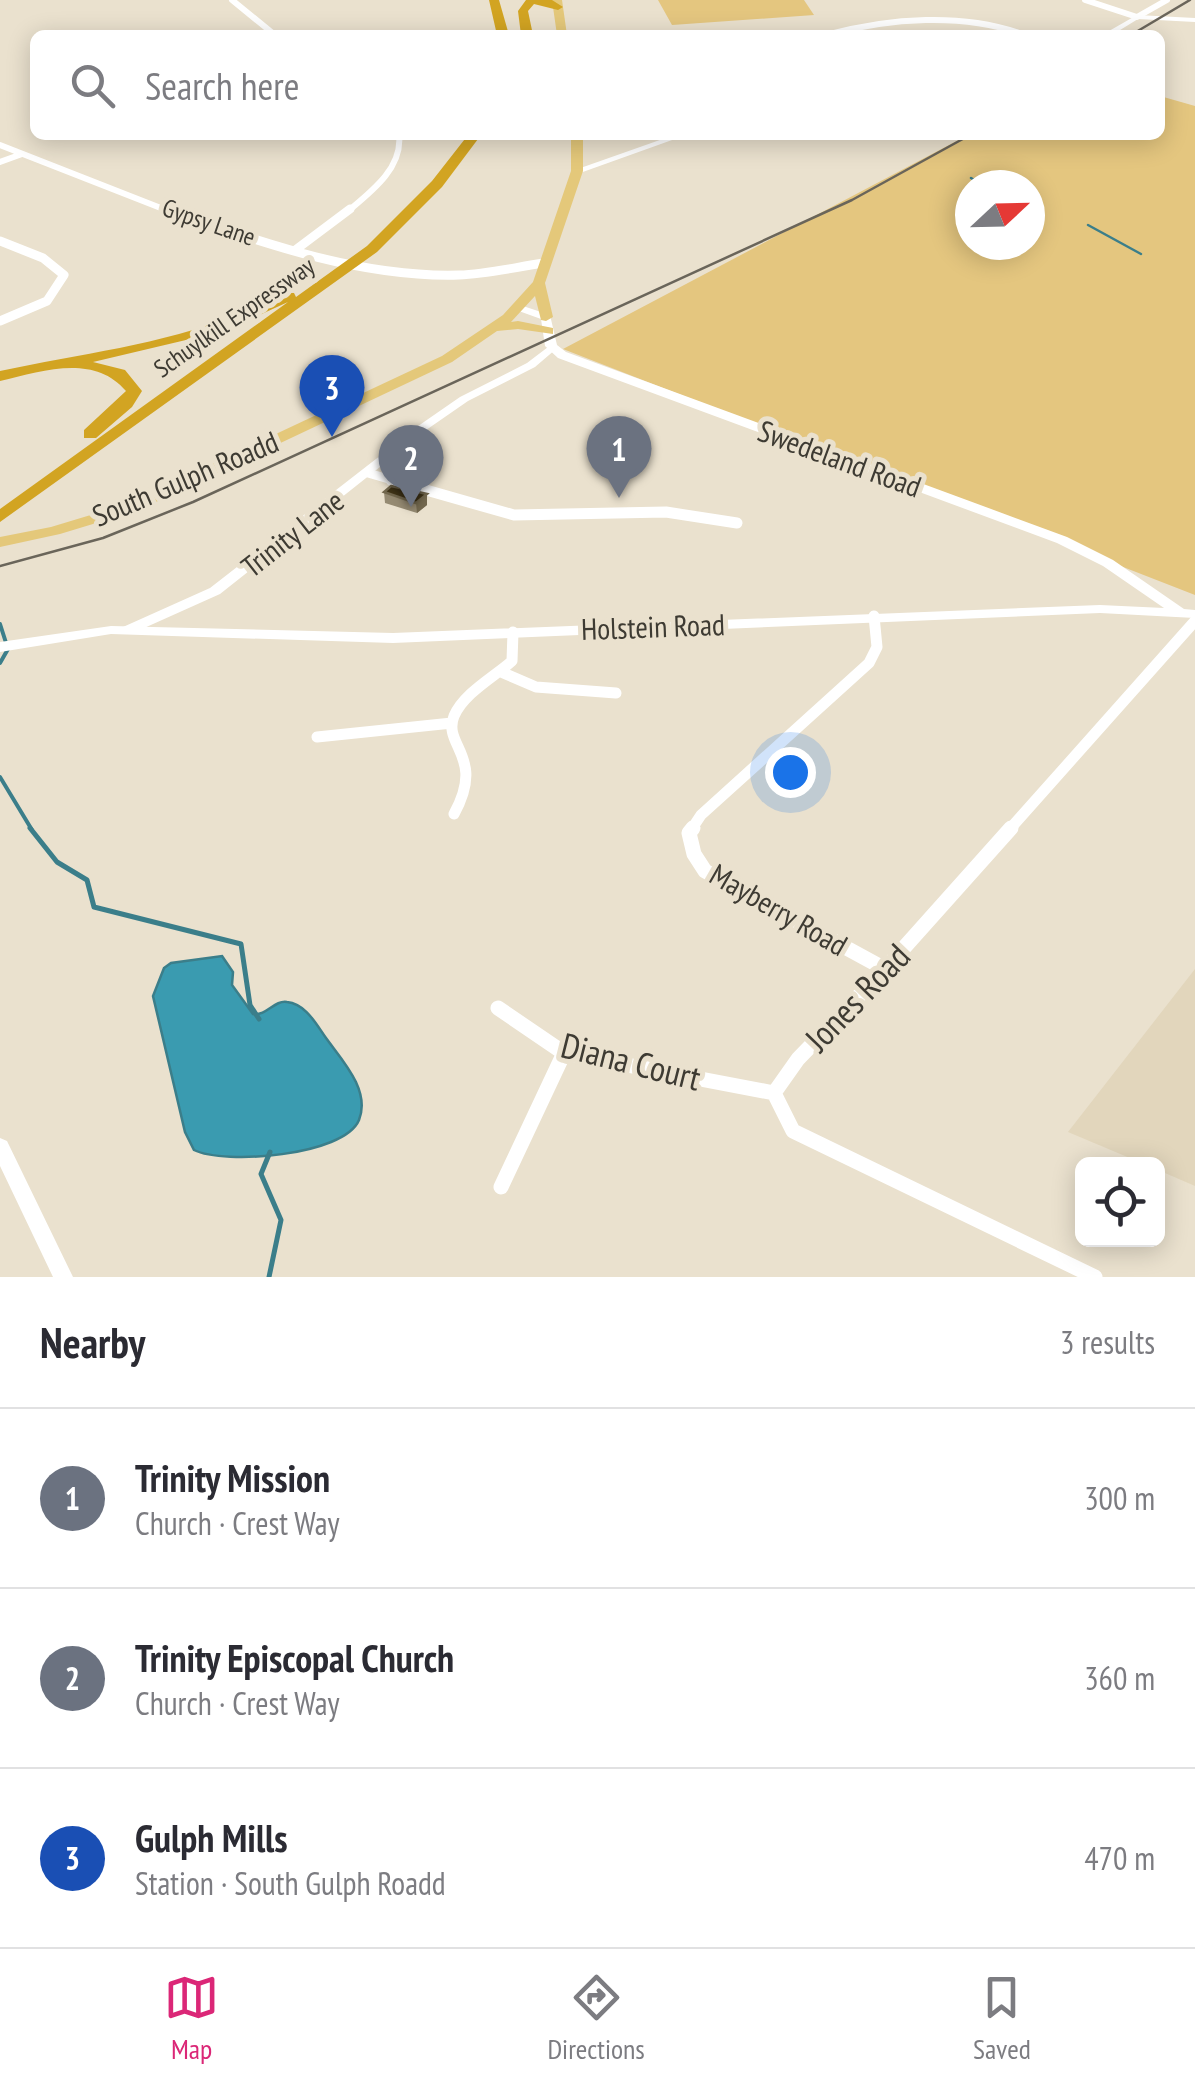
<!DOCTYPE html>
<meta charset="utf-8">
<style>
body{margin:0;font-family:"PT Sans Narrow",sans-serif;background:#f2f2f3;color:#2b2b33}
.controls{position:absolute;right:30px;bottom:30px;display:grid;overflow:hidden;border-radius:15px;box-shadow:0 5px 25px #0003}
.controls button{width:90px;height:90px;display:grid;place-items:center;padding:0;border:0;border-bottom:2px solid #e1e1e2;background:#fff;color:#2b2b33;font:50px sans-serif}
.compass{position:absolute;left:955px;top:170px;width:90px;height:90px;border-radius:50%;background:#fff;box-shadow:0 5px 25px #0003;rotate:68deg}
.you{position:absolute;left:790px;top:772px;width:35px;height:35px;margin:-25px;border:8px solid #fff;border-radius:50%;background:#1a73e8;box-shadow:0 0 0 15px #1a73e833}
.badge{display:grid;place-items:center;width:65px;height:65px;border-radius:50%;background:#db2777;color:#fff;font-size:32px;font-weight:700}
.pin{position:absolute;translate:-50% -82px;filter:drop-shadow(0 2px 5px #0008)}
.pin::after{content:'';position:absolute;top:52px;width:35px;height:30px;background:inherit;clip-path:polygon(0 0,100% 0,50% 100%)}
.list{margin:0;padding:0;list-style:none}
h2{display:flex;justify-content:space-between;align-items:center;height:130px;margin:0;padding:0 40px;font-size:42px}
h2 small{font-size:32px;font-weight:400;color:#7c7c81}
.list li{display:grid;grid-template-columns:65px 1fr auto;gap:30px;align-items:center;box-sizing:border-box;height:180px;padding:0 40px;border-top:2px solid #e1e1e2}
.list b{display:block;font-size:38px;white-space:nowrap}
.list p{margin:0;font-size:32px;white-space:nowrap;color:#7c7c81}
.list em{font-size:32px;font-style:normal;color:#7c7c81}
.icon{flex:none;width:55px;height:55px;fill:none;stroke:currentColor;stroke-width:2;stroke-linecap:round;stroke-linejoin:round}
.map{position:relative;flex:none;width:1195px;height:1277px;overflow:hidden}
.search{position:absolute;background:#fff;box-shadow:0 5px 25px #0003;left:30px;right:30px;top:30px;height:110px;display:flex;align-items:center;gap:25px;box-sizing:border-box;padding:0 35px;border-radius:15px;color:#7c7c81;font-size:38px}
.sheet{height:670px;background:#fff}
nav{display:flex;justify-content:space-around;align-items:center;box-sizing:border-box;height:140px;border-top:2px solid #e1e1e2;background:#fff;font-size:28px;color:#7c7c81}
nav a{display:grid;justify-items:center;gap:5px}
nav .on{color:#db2777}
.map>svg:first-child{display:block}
</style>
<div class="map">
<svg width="1195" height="1277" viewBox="0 0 1195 1277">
<rect width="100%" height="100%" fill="#eae1ce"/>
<path fill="#e2d6bc" d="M1195 969V1186L1158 1170V1164H1144L1068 1132Z"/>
<path fill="#e4c67f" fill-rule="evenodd" d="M658 0H804L814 15 672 25Z
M1160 96 1195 106V595L563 349 968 135H1160ZM970 185H1030V245H970Z"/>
<path fill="#3a9bb0" stroke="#3b7e8a" stroke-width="2.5" d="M222 956 233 972 232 985 253 1014C267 1016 274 1000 287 1002 306 1004 316 1024 326 1038 341 1059 371 1090 359 1120 344 1156 224 1165 194 1150L185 1132 153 996 164 968 171 963Z"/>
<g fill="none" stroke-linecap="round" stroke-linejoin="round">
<path stroke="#3b7e8a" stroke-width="2.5" d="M971 178 983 185
M1088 225 1141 254"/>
<path stroke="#3b7e8a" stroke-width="4" d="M0 624 8 649 0 663
M0 777 32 830"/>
<path stroke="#3b7e8a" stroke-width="5" d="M30 828 57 862 87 880 94 907 241 944 250 1005 259 1019
M269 1277 281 1220 261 1174 270 1152"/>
<path stroke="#fff" stroke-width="6" d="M232 0 275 35
M1085 0 1137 17 1167 0
M826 35C889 18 963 12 1025 35
M0 145 171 212
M0 162 22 154
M347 212C371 192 403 168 399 135"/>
<path stroke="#fff" stroke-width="9" d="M164 209C257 241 359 278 459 275 488 274 516 267 544 263
M0 241 43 258 64 275 47 301 0 321
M294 251 350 209
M368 473 399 482"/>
<path stroke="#fff" stroke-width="11" d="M391 480 514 515 666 512 737 523
M501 672 536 687 616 693
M317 737 452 723
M454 814C486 756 442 746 454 716 464 693 494 677 512 661L513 632
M691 830 701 815 869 663 877 647 874 616
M1009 830 1195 621"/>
<path stroke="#fff" stroke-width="15" d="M693 828 689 833 694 854 705 871 885 969
M498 1008 564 1053 774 1093
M774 1093 798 1059 885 969 1011 828
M774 1093 793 1131 1095 1277
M501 1187 564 1053"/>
<path fill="#fff" fill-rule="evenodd" d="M1137 15 1195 18V22L1138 19 1112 35H1102Z
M674 135H686L580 173 572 171Z
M552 344 556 345V349L535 367 468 401 429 428 220 594 133 633H123L121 630 123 627 210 588 421 424 460 397 527 363Z
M0 1138 7 1141 73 1277H53L0 1166Z"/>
<path fill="#fff" fill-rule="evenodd" d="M520 305 550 315 557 345 566 352 1067 537 1113 560 1184 609 1195 610V618L1100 613 393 643 111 634 0 652V642L111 626 393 633 1100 605 1164 608 1103 566 1057 543 558 358 545 346 541 319 516 310 514 308Z"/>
<path fill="#e4c87a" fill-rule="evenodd" d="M552 0H562L567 35H557Z
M571 135H583V171L545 283 553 317 546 321 541 320 535 296 511 322 518 321 553 328V334L518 329 497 331 452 362 139 510 60 534 0 547V537L51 527 127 504 442 356 503 315 533 282 571 171Z"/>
<path fill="#d2a422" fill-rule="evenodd" d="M489 0H499L509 35H497Z
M526 0H552L563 7 558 10 534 4 528 11 533 35H521L518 11Z
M468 135H481L442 187 377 252 0 522V509L288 302 224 331 93 362 125 370 142 391 132 407 96 438H84V430L126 391C94 353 42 371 0 381V371C79 354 161 345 237 315 254 308 276 291 294 293L296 297 367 246 432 181Z"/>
<path stroke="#6a655a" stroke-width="2.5" d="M1131 35 1190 0
M0 566 103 538 193 502 852 200 970 135"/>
</g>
<path fill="#958a72" d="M384 492 427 505 417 513 385 503Z"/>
<path fill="#73684e" d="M427 494V505L417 513 416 503Z"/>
<path fill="#403417" stroke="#73684e" stroke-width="2.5" d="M391 486 427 494 416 503 384 492Z"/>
<g text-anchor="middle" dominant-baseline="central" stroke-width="10" stroke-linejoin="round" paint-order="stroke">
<g font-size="25" fill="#3e3b33" stroke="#eae1ce">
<text transform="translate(209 222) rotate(19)">Gypsy Lane</text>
<text transform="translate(234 317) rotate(-35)">Schuylkill Expressway</text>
</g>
<g font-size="30" fill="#3e3b33" stroke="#eae1ce">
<text transform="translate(840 458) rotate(20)">Swedeland Road</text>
<text transform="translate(185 478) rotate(-23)">South Gulph Roadd</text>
<text transform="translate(292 533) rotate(-38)">Trinity Lane</text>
<text transform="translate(653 626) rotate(-2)">Holstein Road</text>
<text transform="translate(779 909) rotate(30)">Mayberry Road</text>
</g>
<g font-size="35" fill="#3e3b33" stroke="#eae1ce">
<text transform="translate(857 997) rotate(-46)">Jones Road</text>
<text transform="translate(631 1061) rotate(14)">Diana Court</text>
</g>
</g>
</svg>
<div class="controls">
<button><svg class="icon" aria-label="locate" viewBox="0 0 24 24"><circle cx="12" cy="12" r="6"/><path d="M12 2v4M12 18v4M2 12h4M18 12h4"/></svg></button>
</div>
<svg class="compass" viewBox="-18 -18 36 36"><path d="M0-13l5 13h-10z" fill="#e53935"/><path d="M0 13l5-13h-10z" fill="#7c7c81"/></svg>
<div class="you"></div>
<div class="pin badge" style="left:619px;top:498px;background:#6b7280">1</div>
<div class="pin badge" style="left:411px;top:507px;background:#6b7280">2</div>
<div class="pin badge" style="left:332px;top:437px;background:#1a4fb4">3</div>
<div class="search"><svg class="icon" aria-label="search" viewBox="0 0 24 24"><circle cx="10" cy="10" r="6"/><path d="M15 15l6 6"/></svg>Search here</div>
</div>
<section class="sheet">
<h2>Nearby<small>3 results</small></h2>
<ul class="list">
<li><span class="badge" style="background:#6b7280">1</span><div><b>Trinity Mission</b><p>Church · Crest Way</p></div><em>300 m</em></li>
<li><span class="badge" style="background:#6b7280">2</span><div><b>Trinity Episcopal Church</b><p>Church · Crest Way</p></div><em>360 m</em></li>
<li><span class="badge" style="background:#1a4fb4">3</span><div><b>Gulph Mills</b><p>Station · South Gulph Roadd</p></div><em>470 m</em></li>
</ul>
</section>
<nav>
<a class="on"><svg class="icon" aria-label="map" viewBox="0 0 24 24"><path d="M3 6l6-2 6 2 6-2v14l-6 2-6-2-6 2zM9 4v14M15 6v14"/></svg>Map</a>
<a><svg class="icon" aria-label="directions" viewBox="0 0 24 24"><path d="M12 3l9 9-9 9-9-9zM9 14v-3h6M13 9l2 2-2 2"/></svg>Directions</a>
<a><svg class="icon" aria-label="saved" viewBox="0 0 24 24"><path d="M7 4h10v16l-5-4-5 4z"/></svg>Saved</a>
</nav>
